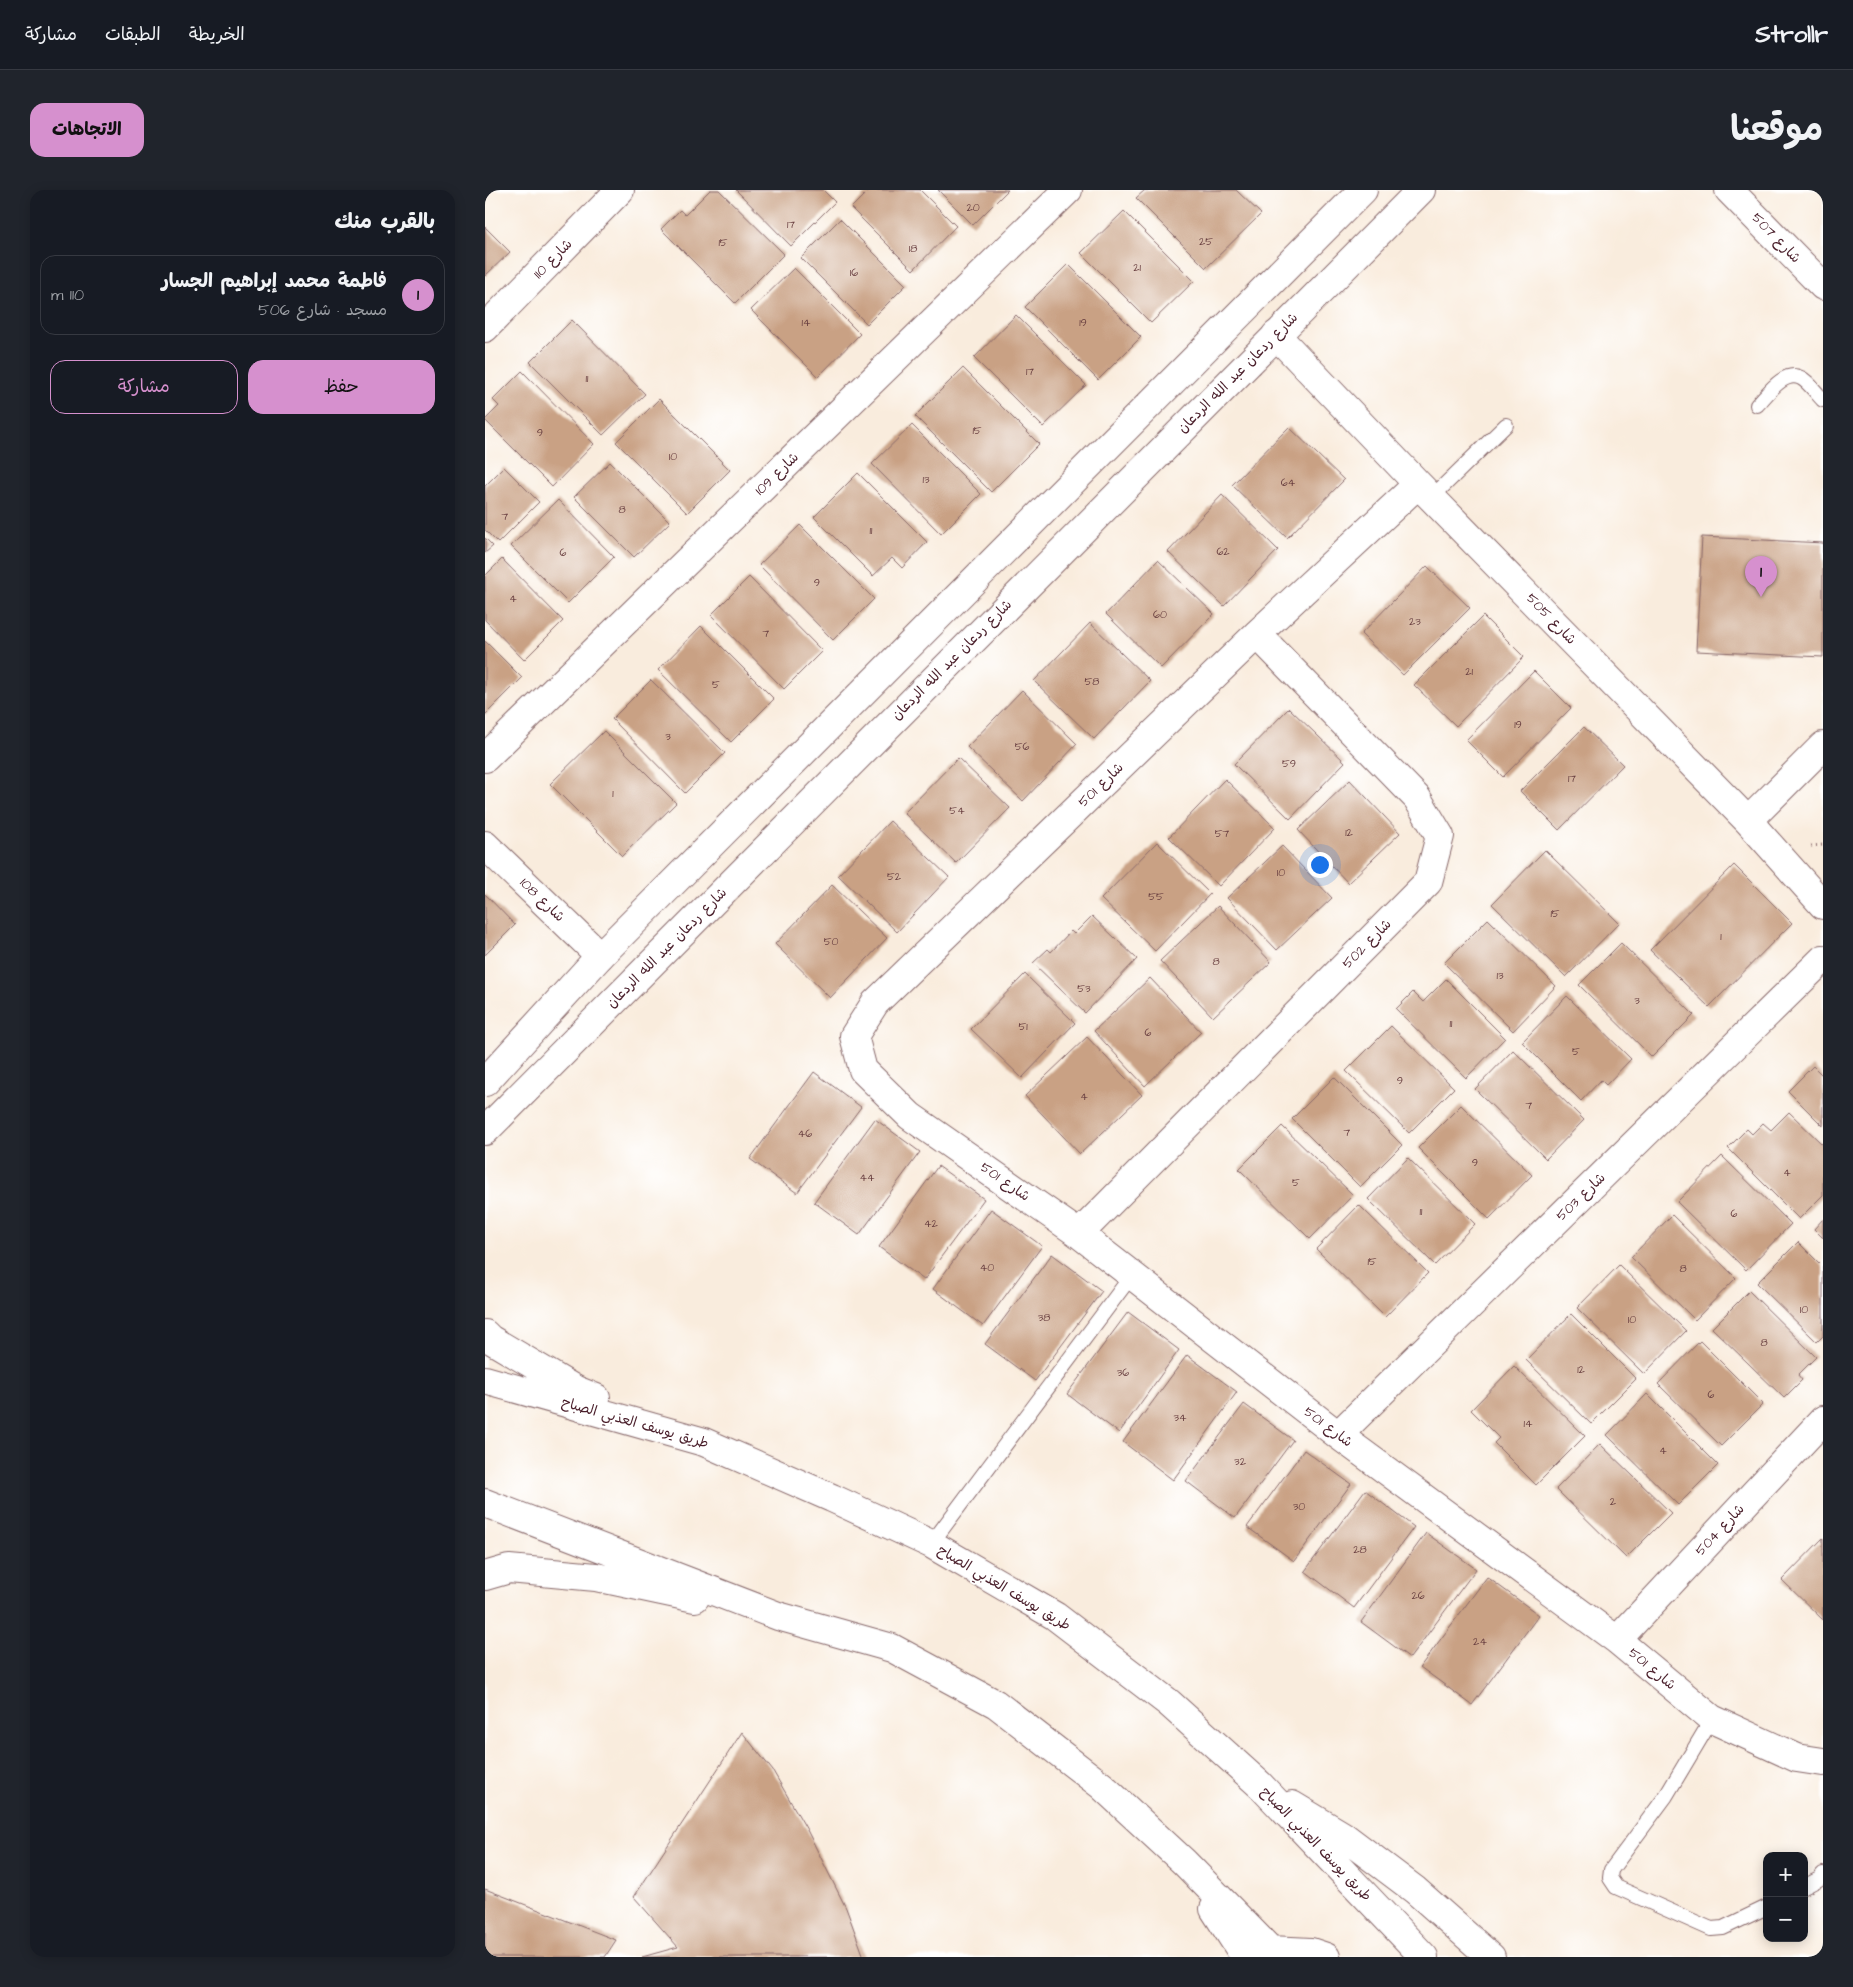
<!DOCTYPE html>
<html lang="ar">
<meta charset="utf-8">
<style>
body{margin:0;font-family:"Architects Daughter","Playpen Sans Arabic",sans-serif;background:#20242c;color:#f1f3f6;direction:rtl}
.controls{position:absolute;right:15px;bottom:15px;display:grid;overflow:hidden;border-radius:10px;box-shadow:0 2px 12px #0003}
.controls button{width:45px;height:45px;display:grid;place-items:center;padding:0;border:0;border-bottom:1px solid #363941;background:#171b24;color:#f1f3f6;font:25px sans-serif}
.you{position:absolute;left:834px;top:674px;width:18px;height:18px;margin:-12px;border:4px solid #fff;border-radius:50%;background:#1a73e8;box-shadow:0 0 0 8px #1a73e833}
.badge{display:grid;place-items:center;width:32px;height:32px;border-radius:50%;background:#d690ce;color:#111;font-size:16px;font-weight:700}
.pin{position:absolute;translate:-50% -41px;filter:drop-shadow(0 1px 2px #0008)}
.pin::after{content:'';position:absolute;top:26px;width:18px;height:15px;background:inherit;clip-path:polygon(0 0,100% 0,50% 100%)}
.list{margin:0;padding:0;list-style:none}
h2{display:flex;justify-content:space-between;align-items:center;height:65px;margin:0;padding:0 20px;font-size:21px}
h2 small{font-size:16px;font-weight:400;color:#9ea1a6}
.list li{display:grid;grid-template-columns:32px 1fr auto;gap:15px;align-items:center;box-sizing:border-box;height:80px;margin:0 10px 10px;padding:0 10px;border:1px solid #363941;border-radius:15px}
.list b{display:block;font-size:19px;white-space:nowrap}
.list p{margin:0;font-size:16px;white-space:nowrap;color:#9ea1a6}
.list em{font-size:16px;font-style:normal;color:#9ea1a6}
.actions{display:flex;gap:10px;padding:15px 20px}
.actions a{flex:1;padding:11px 0;border:1px solid #d690ce;border-radius:15px;text-align:center;font-size:18px;color:#d690ce}
.actions .main{background:#d690ce;color:#111}
.map{position:relative;flex:none;width:1338px;height:1767px;overflow:hidden;direction:ltr;border-radius:15px}
header{display:flex;align-items:center;gap:30px;box-sizing:border-box;height:70px;padding:0 25px;background:#171b24;border-bottom:1px solid #363941}
header strong{font-size:24px}
nav{display:flex;gap:28px;margin-inline-start:auto;font-size:18px}
.intro{display:flex;align-items:center;justify-content:space-between;box-sizing:border-box;height:120px;padding:0 30px}
h1{margin:0;font-size:35px}
.button{padding:12px 22px;border-radius:15px;background:#d690ce;color:#111;font-size:18px;font-weight:700}
main{display:flex;gap:30px;padding:0 30px}
aside{flex:1;background:#171b24;border-radius:15px;box-shadow:0 2px 12px #0003}
.map>svg:first-child{display:block}
</style>
<header>
<strong>Strollr</strong>
<nav><a>الخريطة</a><a>الطبقات</a><a>مشاركة</a></nav>
</header>
<div class="intro"><h1>موقعنا</h1><a class="button">الاتجاهات</a></div>
<main>
<div class="map">
<svg width="1338" height="1767" viewBox="0 0 1338 1767">
<rect width="100%" height="100%" fill="#fff"/>
<filter id="ink" filterUnits="userSpaceOnUse"><feTurbulence type="fractalNoise" baseFrequency=".02" numOctaves="2"/><feDisplacementMap in="SourceGraphic" scale="10" xChannelSelector="R" yChannelSelector="G"/><feConvolveMatrix kernelMatrix="1 2 1 2 8 2 1 2 1" color-interpolation-filters="sRGB"/></filter>
<filter id="wash" filterUnits="userSpaceOnUse"><feTurbulence type="fractalNoise" baseFrequency=".0096" numOctaves="4" result="noise"/><feDisplacementMap in="SourceGraphic" scale="20" xChannelSelector="R" yChannelSelector="G"/><feGaussianBlur stdDeviation="1.12" result="paint"/><feColorMatrix in="noise" values="0 0 0 0 0 0 0 0 0 0 0 0 0 0 0 0 0 1.4 0 .05"/><feComposite in="paint" operator="in"/></filter>
<g filter="url(#wash)">
<rect width="100%" height="100%" fill="#f9ecdd"/>
<g id="blocks">
<path fill="#c9a184" d="M225 0H234L299 64 250 113 176 39 195 20 200 25Z
M251 0H338L350 12 306 56Z
M384 0H435L471 36 428 80 366 18Z
M453 0H523L488 35Z
M660 0H751L776 24 721 78 651 8Z
M639 21 709 91 666 133 596 63Z
M355 29 421 95 382 134 316 68Z
M0 37 25 62 0 86Z
M583 74 656 147 613 190 540 117Z
M309 78 375 144 333 187 266 120Z
M531 125 601 195 558 237 489 168Z
M87 130 160 204 118 245 45 172Z
M478 178 554 254 506 302 430 226Z
M37 181 109 254 67 297 0 230 14 216 8 210Z
M174 209 245 280 202 323 131 252Z
M427 235 496 304 456 344 387 274Z
M804 237 859 290 802 348 747 295Z
M125 272 185 332 149 367 89 307Z
M19 277 54 312 13 353 0 340V296Z
M373 283 442 352 417 378 407 368 388 386 329 327Z
M737 305 793 360 739 416 683 362Z
M73 310 129 367 83 413 26 356Z
M315 335 389 409 348 450 274 375Z
M1217 347 1338 353V467L1211 461Z
M0 348 8 356 0 363Z
M17 369 78 431 39 470 0 430V386Z
M673 370 729 424 676 478 621 424Z
M942 376 985 418 918 485 876 444Z
M264 387 337 461 299 499 226 425Z
M998 426 1039 467 971 536 929 495Z
M605 433 665 491 609 549 549 491Z
M216 436 289 509 246 552 173 480Z
M0 451 37 488 0 525Z
M1049 481 1086 518 1018 587 981 550Z
M166 490 240 563 200 603 127 529Z
M537 500 592 554 538 611 482 557Z
M804 518 860 572 805 629 749 574Z
M1099 537 1138 575 1074 640 1035 601Z
M119 541 191 613 137 666 65 594Z
M473 568 525 618 471 673 419 623Z
M740 589 790 638 734 696 684 647Z
M865 590 915 643 863 693 813 640Z
M405 631 464 687 412 742 353 685Z
M672 652 725 704 670 761 616 709Z
M797 656 847 708 792 760 742 708Z
M1060 660 1134 733 1081 787 1007 714Z
M1249 675 1307 733 1224 817 1165 760Z
M347 695 402 748 345 808 290 754Z
M0 704 30 735 0 765Z
M733 716 786 772 728 827 675 771Z
M607 726 652 769 600 823 548 773 563 759 566 762 586 741 589 744Z
M1003 729 1071 796 1028 841 959 773Z
M1136 753 1209 825 1167 867 1094 795Z
M540 784 590 833 537 888 486 839Z
M665 788 716 842 660 896 609 841Z
M961 789 1020 848 981 888 911 819 928 802 938 812Z
M1082 806 1146 869 1121 895 1116 890 1096 911 1037 852Z
M906 836 969 898 924 943 861 881Z
M602 847 657 905 595 964 540 906Z
M1028 860 1099 930 1061 969 990 899Z
M1328 876 1338 886V936L1303 901Z
M329 882 376 917 312 1003 265 969Z
M849 887 917 955 875 997 807 929Z
M976 915 1047 985 1004 1029 933 958Z
M1304 922 1338 955V1005L1314 1029 1243 958 1262 939 1267 944 1278 933 1286 940Z
M390 929 435 962 374 1045 329 1012Z
M797 936 868 1005 825 1049 754 979Z
M1237 966 1306 1034 1261 1080 1192 1012Z
M923 968 990 1034 950 1075 883 1009Z
M453 976 499 1009 439 1090 394 1057Z
M874 1015 943 1083 900 1127 831 1059Z
M506 1019 557 1056 498 1136 448 1099Z
M1187 1025 1251 1088 1210 1130 1146 1067Z
M1338 1029V1048L1329 1039Z
M1313 1052 1338 1077V1146L1332 1152 1272 1093Z
M567 1064 617 1101 550 1191 500 1154Z
M1134 1075 1201 1141 1159 1184 1092 1118Z
M1264 1101 1331 1167 1313 1185 1317 1190 1299 1208 1227 1138Z
M643 1122 694 1160 634 1243 582 1204Z
M1086 1124 1151 1189 1106 1234 1041 1170Z
M1215 1151 1278 1214 1236 1256 1173 1194Z
M702 1165 752 1202 688 1290 638 1252Z
M1029 1176 1100 1246 1051 1295 1009 1253 1014 1248 986 1220Z
M1162 1204 1233 1275 1193 1315 1122 1245Z
M759 1214 808 1250 750 1328 701 1291Z
M1115 1254 1186 1323 1141 1368 1071 1299Z
M819 1260 866 1294 809 1371 762 1337Z
M880 1300 929 1337 869 1418 820 1381Z
M941 1343 991 1379 925 1468 876 1432Z
M1338 1348V1430L1297 1390Z
M1002 1387 1054 1425 987 1515 935 1477Z
M257 1542 288 1581 322 1640 361 1718 379 1767H157L193 1757 149 1707Z
M0 1699 131 1750 120 1767H0Z"/>
</g>
</g>
<g filter="url(#ink)">
<use href="#blocks" fill-opacity="0" stroke="#876769" stroke-width="1"/>
<g fill="none" stroke-linecap="round" stroke-linejoin="round">
<g stroke="#876769" stroke-width="16">
<path id="service" d="M1272 215C1282 205 1299 179 1316 188 1324 192 1331 203 1338 210
M947 307 1021 235
M446 1354 647 1085
M1227 1529 1181 1606 1126 1680 1125 1688 1131 1697 1226 1739 1238 1738 1282 1717
M1319 1697 1334 1689 1338 1684"/>
</g>
<g stroke="#876769" stroke-width="30">
<path id="minor" d="M1244 0 1338 96
M0 138 135 0
M791 145 933 294 1263 631 1338 715
M933 294 772 444 390 813 369 846 378 880 425 926 594 1044 853 1245 1132 1450 1227 1529 1312 1568 1338 1572
M0 568 583 0
M1263 631 1338 556
M0 655 115 766
M594 1044 943 692 955 646 932 608 772 444
M853 1245 1338 769
M1132 1450 1338 1230"/>
</g>
<g stroke="#876769" stroke-width="30">
<path id="tertiary" d="M0 892 115 766 878 0
M0 941 936 0
M0 1144 5 1149 91 1200 111 1208
M0 1190 219 1252 347 1308 446 1354 570 1426 684 1513 775 1595 939 1767
M0 1313 293 1426 407 1458 511 1514 617 1596 699 1672 792 1767
M0 1386 24 1379 111 1387 210 1408
M807 1615 857 1645 930 1700 1006 1767
M729 1719 760 1767
M785 1760 826 1762 841 1767"/>
</g>
<path stroke="#876769" stroke-width="3" stroke-dasharray="1 4" stroke-linecap="butt" d="M1326 656 1338 655"/>
<use href="#service" stroke="#fff" stroke-width="14"/>
<use href="#minor" stroke="#fff" stroke-width="28"/>
<use href="#tertiary" stroke="#fff" stroke-width="28"/>
</g>
</g>
<g text-anchor="middle" dominant-baseline="central" stroke-width="4" stroke-linejoin="round" paint-order="stroke">
<g font-size="11" fill="#6a4041">
<text x="488" y="17">20</text>
<text x="306" y="34">17</text>
<text x="721" y="51">25</text>
<text x="238" y="52">15</text>
<text x="428" y="58">18</text>
<text x="652" y="77">21</text>
<text x="369" y="82">16</text>
<text x="321" y="132">14</text>
<text x="598" y="132">19</text>
<text x="545" y="181">17</text>
<text x="102" y="188">11</text>
<text x="492" y="240">15</text>
<text x="55" y="242">9</text>
<text x="188" y="266">10</text>
<text x="441" y="289">13</text>
<text x="803" y="292">64</text>
<text x="137" y="319">8</text>
<text x="20" y="326">7</text>
<text x="386" y="340">11</text>
<text x="738" y="361">62</text>
<text x="78" y="362">6</text>
<text x="332" y="392">9</text>
<text x="28" y="408">4</text>
<text x="675" y="424">60</text>
<text x="930" y="431">23</text>
<text x="281" y="443">7</text>
<text x="984" y="481">21</text>
<text x="607" y="491">58</text>
<text x="231" y="494">5</text>
<text x="1033" y="534">19</text>
<text x="183" y="546">3</text>
<text x="537" y="556">56</text>
<text x="804" y="573">59</text>
<text x="1087" y="588">17</text>
<text x="128" y="603">1</text>
<text x="472" y="620">54</text>
<text x="864" y="642">12</text>
<text x="737" y="643">57</text>
<text x="796" y="682">10</text>
<text x="409" y="686">52</text>
<text x="671" y="706">55</text>
<text x="1070" y="723">15</text>
<text x="1236" y="746">1</text>
<text x="346" y="751">50</text>
<text x="731" y="771">8</text>
<text x="1015" y="785">13</text>
<text x="599" y="798">53</text>
<text x="1152" y="810">3</text>
<text x="966" y="833">11</text>
<text x="538" y="836">51</text>
<text x="663" y="842">6</text>
<text x="1091" y="861">5</text>
<text x="915" y="890">9</text>
<text x="599" y="906">4</text>
<text x="1044" y="915">7</text>
<text x="862" y="942">7</text>
<text x="320" y="943">46</text>
<text x="990" y="972">9</text>
<text x="1302" y="982">4</text>
<text x="382" y="987">44</text>
<text x="811" y="992">5</text>
<text x="936" y="1021">11</text>
<text x="1249" y="1023">6</text>
<text x="446" y="1033">42</text>
<text x="887" y="1071">15</text>
<text x="502" y="1077">40</text>
<text x="1198" y="1078">8</text>
<text x="1319" y="1119">10</text>
<text x="559" y="1127">38</text>
<text x="1147" y="1129">10</text>
<text x="1279" y="1152">8</text>
<text x="1096" y="1179">12</text>
<text x="638" y="1182">36</text>
<text x="1226" y="1204">6</text>
<text x="695" y="1227">34</text>
<text x="1043" y="1233">14</text>
<text x="1178" y="1260">4</text>
<text x="755" y="1271">32</text>
<text x="1128" y="1311">2</text>
<text x="814" y="1316">30</text>
<text x="875" y="1359">28</text>
<text x="933" y="1405">26</text>
<text x="995" y="1451">24</text>
</g>
<g font-size="14" fill="#4a1f2b" stroke="#fff">
<text transform="translate(1291 48) rotate(46)">شارع 507</text>
<text transform="translate(68 69) rotate(-46)">شارع 110</text>
<text transform="translate(753 183) rotate(-45)">شارع ردعان عبد الله الردعان</text>
<text transform="translate(292 284) rotate(-44)">شارع 109</text>
<text transform="translate(1066 429) rotate(46)">شارع 505</text>
<text transform="translate(467 470) rotate(-45)">شارع ردعان عبد الله الردعان</text>
<text transform="translate(616 595) rotate(-44)">شارع 501</text>
<text transform="translate(57 710) rotate(44)">شارع 108</text>
<text transform="translate(882 754) rotate(-45)">شارع 502</text>
<text transform="translate(182 758) rotate(-45)">شارع ردعان عبد الله الردعان</text>
<text transform="translate(520 992) rotate(35)">شارع 501</text>
<text transform="translate(1096 1007) rotate(-44)">شارع 503</text>
<text transform="translate(150 1233) rotate(16)">طريق يوسف العذبي الصباح</text>
<text transform="translate(843 1237) rotate(37)">شارع 501</text>
<text transform="translate(1235 1340) rotate(-47)">شارع 504</text>
<text transform="translate(519 1398) rotate(31)">طريق يوسف العذبي الصباح</text>
<text transform="translate(1167 1479) rotate(40)">شارع 501</text>
<text transform="translate(831 1654) rotate(46)">طريق يوسف العذبي الصباح</text>
</g>
</g>
</svg>
<div class="controls">
<button>+</button>
<button>−</button>
</div>
<div class="you"></div>
<div class="pin badge" style="left:1276px;top:407px">1</div>
</div>
<aside>
<h2>بالقرب منك<small></small></h2>
<ul class="list">
<li><span class="badge">1</span><div><b>فاطمة محمد إبراهيم الجسار</b><p>مسجد · شارع 506</p></div><em>110 m</em></li>
</ul>
<div class="actions"><a class="main">حفظ</a><a>مشاركة</a></div>
</aside>
</main>
